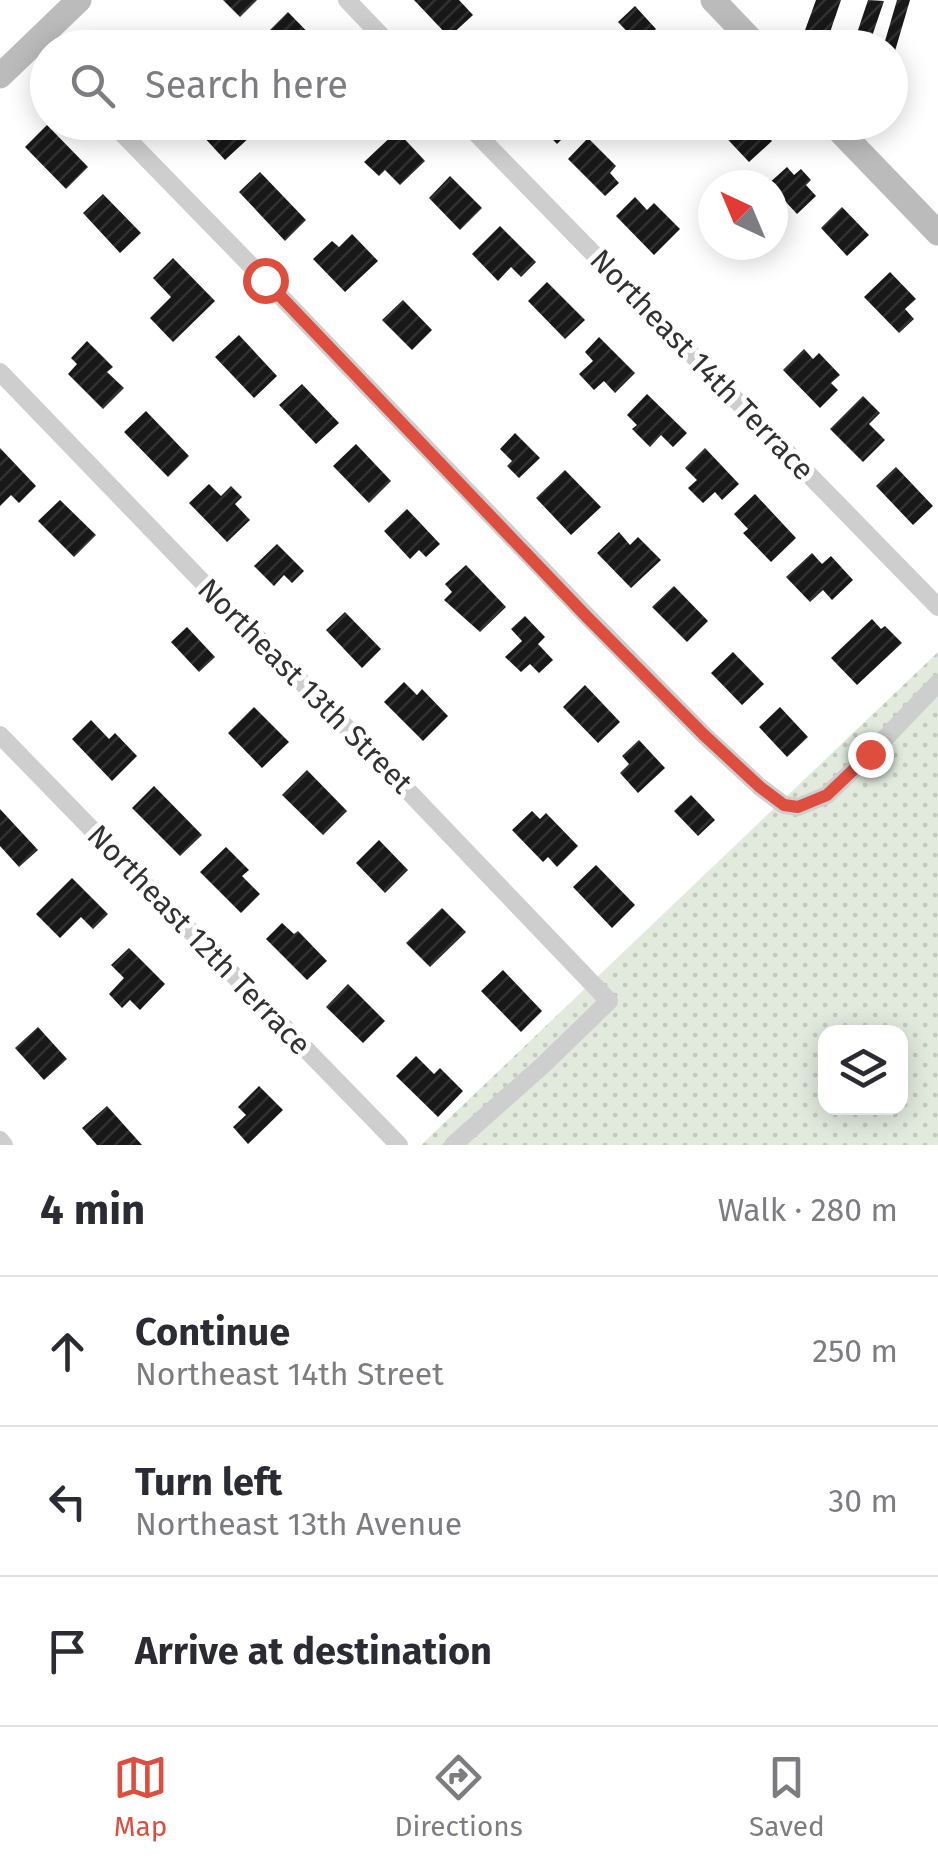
<!DOCTYPE html>
<meta charset="utf-8">
<style>
body{margin:0;font-family:"Fira Sans",sans-serif;background:#f2f2f3;color:#2b2b33}
.controls{position:absolute;right:30px;bottom:30px;display:grid;overflow:hidden;border-radius:20px;box-shadow:0 5px 25px #0003}
.controls button{width:90px;height:90px;display:grid;place-items:center;padding:0;border:0;border-bottom:2px solid #e1e1e2;background:#fff;color:#2b2b33;font:50px sans-serif}
.compass{position:absolute;left:698px;top:170px;width:90px;height:90px;border-radius:50%;background:#fff;box-shadow:0 5px 25px #0003;rotate:316deg}
.stop{position:absolute;width:30px;height:30px;margin:-22px;border:8px solid #dd4e3f;border-radius:50%;background:#fff}
.stop.end{background:#dd4e3f;border-color:#fff;box-shadow:0 2px 10px #0008}
.list{margin:0;padding:0;list-style:none}
h2{display:flex;justify-content:space-between;align-items:center;height:130px;margin:0;padding:0 40px;font-size:42px}
h2 small{font-size:32px;font-weight:400;color:#7c7c81}
.list li{display:grid;grid-template-columns:65px 1fr auto;gap:30px;align-items:center;box-sizing:border-box;height:150px;padding:0 40px;border-top:2px solid #e1e1e2}
.list b{display:block;font-size:38px;white-space:nowrap}
.list p{margin:0;font-size:32px;white-space:nowrap;color:#7c7c81}
.list em{font-size:32px;font-style:normal;color:#7c7c81}
.icon{flex:none;width:55px;height:55px;fill:none;stroke:currentColor;stroke-width:2;stroke-linecap:round;stroke-linejoin:round}
.map{position:relative;flex:none;width:938px;height:1145px;overflow:hidden}
.search{position:absolute;background:#fff;box-shadow:0 5px 25px #0003;left:30px;right:30px;top:30px;height:110px;display:flex;align-items:center;gap:25px;box-sizing:border-box;padding:0 35px;border-radius:55px;color:#7c7c81;font-size:38px}
.sheet{height:580px;background:#fff}
nav{display:flex;justify-content:space-around;align-items:center;box-sizing:border-box;height:140px;border-top:2px solid #e1e1e2;background:#fff;font-size:28px;color:#7c7c81}
nav a{display:grid;justify-items:center;gap:5px}
nav .on{color:#dd4e3f}
.map>svg:first-child{display:block}
</style>
<div class="map">
<svg width="938" height="1145" viewBox="0 0 938 1145">
<defs>
<pattern id="park-dots" width="8" height="8" patternUnits="userSpaceOnUse" patternTransform="scale(2.5)"><rect width="8" height="8" fill="#e2eade"/><path d="M2 2h.1M6 6h.1" fill="none" stroke="#c2c9bf" stroke-width="1.8" stroke-linecap="round"/></pattern>
<pattern id="building-hatch" width="6" height="6" patternUnits="userSpaceOnUse" patternTransform="scale(2.5)"><rect width="6" height="6" fill="#181818"/><path d="M-1 1l2-2M0 6l6-6M5 7l2-2" fill="none" stroke="#313131"/></pattern>
</defs>
<rect width="100%" height="100%" fill="#fff"/>
<path fill="url(#park-dots)" fill-rule="evenodd" d="M938 652V1145H421ZM826 1032H900V1108H826Z"/>
<path fill="url(#building-hatch)" d="M223 0H257L240 17Z
M414 0H459L473 15 449 37Z
M816 0H841L827 41 804 33Z
M868 0 884 1 868 48H852Z
M897 0H910L895 51 890 48H883Z
M635 6 656 29 640 45 618 22Z
M288 12 323 48H265L259 41Z
M497 34 511 48H483Z
M190 122H238L251 136 225 160Z
M536 122H579L557 144Z
M721 122H743L750 130 756 124 772 141 749 162 716 127Z
M47 125 88 167 66 189 25 147Z
M397 131 425 161 400 185 385 170 379 176 364 162Z
M588 138 616 166 610 173 619 183 605 196 568 159Z
M787 167 794 175 801 169 811 180 806 185 816 196 797 214 773 188V185H767Z
M260 172 306 220 285 241 239 192Z
M450 176 482 208 460 230 429 198Z
M103 194 141 233 120 253 83 213Z
M635 197 647 210 654 203 680 229 654 255 616 216Z
M842 207 869 235 847 256 821 228Z
M500 226 536 262 521 277 511 267 498 281 472 254Z
M352 234 378 261 345 292 313 259 332 241 339 247Z
M173 258 215 301 173 342 150 318 171 297 153 278Z
M890 272 916 299 905 309 914 319 899 333 864 297Z
M547 282 585 320 565 339 528 301Z
M403 300 432 330 412 350 382 320Z
M239 335 277 376 254 398 215 357Z
M599 337 635 373 615 393 604 381 594 390 579 374 593 361 585 352Z
M87 341 113 367 107 372 124 388 103 409 68 374 77 364 71 358Z
M804 349 813 359 819 353 840 375 831 383 838 390 820 408 783 370Z
M302 384 339 423 316 444 279 405Z
M647 394 687 433 673 447 661 435 650 447 632 429 637 425 627 415Z
M863 396 880 413 869 424 885 440 863 462 830 429Z
M146 411 189 456 168 477 124 432Z
M515 433 540 458 519 478 507 466 512 461 500 449Z
M356 444 391 481 369 503 333 466Z
M0 448 36 486 19 503 11 495 0 506Z
M705 448 739 484 722 500 715 492 703 503 688 488 697 480 685 468Z
M896 467 933 506 913 525 876 486Z
M565 470 601 507 571 535 536 498Z
M209 484 221 496 231 486 242 497 235 504 250 520 227 542 189 503Z
M755 494 796 538 771 562 743 533 748 529 734 514Z
M60 500 96 535 74 557 38 521Z
M407 509 440 544 426 557 419 550 410 559 384 531Z
M619 532 630 545 638 537 661 560 631 588 597 553Z
M277 544 304 571 292 583 284 575 274 586 254 566Z
M812 553 822 564 831 556 853 580 832 600 823 590 810 602 786 577Z
M466 565 506 607 480 632 444 600 452 592 445 584Z
M674 586 708 621 687 642 652 607Z
M345 612 381 649 362 668 326 630Z
M525 616 545 637 538 644 553 660 539 673 530 664 521 672 505 657 522 641 511 629Z
M872 619 881 629 885 626 902 643 857 685 831 658Z
M187 627 215 657 199 672 171 642Z
M733 652 764 684 742 705 711 673Z
M404 682 417 695 422 689 448 716 423 741 384 702Z
M585 685 620 722 598 743 563 707Z
M254 707 289 742 262 768 228 733Z
M780 707 808 737 787 757 759 727Z
M91 720 109 739 115 733 137 756 112 781 72 739Z
M639 740 665 768 638 793 620 773 629 764 622 756Z
M307 770 347 811 323 835 282 795Z
M154 786 202 835 180 856 132 808Z
M691 795 715 820 698 836 674 811Z
M0 809 38 850 19 867 0 846Z
M532 811 540 819 546 813 578 846 557 867 548 857 543 862 512 830Z
M379 840 408 870 385 893 356 863Z
M226 847 249 870 242 876 260 894 241 913 200 872Z
M596 865 635 905 612 928 573 887Z
M72 878 108 914 93 929 81 917 60 938 36 914Z
M442 908 466 932 430 967 406 943Z
M282 923 294 934 298 931 327 961 307 980 266 939Z
M129 948 165 984 140 1010 130 1000 122 1008 109 994 124 978 111 965Z
M503 970 542 1011 521 1032 481 991Z
M348 984 385 1021 363 1043 326 1007Z
M38 1027 67 1059 44 1080 15 1048Z
M416 1056 434 1074 440 1068 463 1091 438 1117 396 1076Z
M259 1086 283 1110 248 1144 233 1127 246 1115 238 1107Z
M107 1106 142 1145H97L82 1128Z"/>
<g fill="none" stroke-linecap="round" stroke-linejoin="round">
<path stroke="#cecece" stroke-width="18" d="M347 0 393 48
M111 122 265 280 586 615 704 735 760 787 784 805 798 807 827 795 870 754 938 683
M465 122 938 607
M0 372 215 595 366 747 609 1001 542 1066 453 1145
M0 735 399 1145
M0 1140 4 1145"/>
<path stroke="#bbb" stroke-width="25" d="M713 0 759 48
M0 76 79 0
M831 122 938 233"/>
</g>
<g fill="none" stroke-linecap="round" stroke-linejoin="round">
<path stroke="#dd4e3f" stroke-width="12" d="M265 280 586 616 704 735 760 787 784 805 798 807 827 795 870 754"/>
</g>
<g text-anchor="middle" dominant-baseline="central" stroke-width="10" stroke-linejoin="round" paint-order="stroke">
<g font-size="30" fill="#313131" stroke="#fff">
<text transform="translate(702 365) rotate(46)">Northeast 14th Terrace</text>
<text transform="translate(305 686) rotate(45)">Northeast 13th Street</text>
<text transform="translate(199 940) rotate(46)">Northeast 12th Terrace</text>
</g>
</g>
</svg>
<div class="controls">
<button><svg class="icon" aria-label="layers" viewBox="0 0 24 24"><path d="M12 4l9 5-9 5-9-5zM3 14l9 5 9-5"/></svg></button>
</div>
<svg class="compass" viewBox="-18 -18 36 36"><path d="M0-13l5 13h-10z" fill="#e53935"/><path d="M0 13l5-13h-10z" fill="#7c7c81"/></svg>
<div class="stop" style="left:265px;top:280px"></div>
<div class="stop end" style="left:870px;top:754px"></div>
<div class="search"><svg class="icon" aria-label="search" viewBox="0 0 24 24"><circle cx="10" cy="10" r="6"/><path d="M15 15l6 6"/></svg>Search here</div>
</div>
<section class="sheet">
<h2>4 min<small>Walk · 280 m</small></h2>
<ul class="list">
<li><svg class="icon" aria-label="ahead" viewBox="0 0 24 24"><path d="M12 20V5M6 11l6-6 6 6"/></svg><div><b>Continue</b><p>Northeast 14th Street</p></div><em>250 m</em></li>
<li><svg class="icon" aria-label="left" viewBox="0 0 24 24"><path d="M17 20v-9H6M10 6l-5 5 5 5"/></svg><div><b>Turn left</b><p>Northeast 13th Avenue</p></div><em>30 m</em></li>
<li><svg class="icon" aria-label="arrive" viewBox="0 0 24 24"><path d="M6 21V4h12l-3 4 3 4H6"/></svg><div><b>Arrive at destination</b></div></li>
</ul>
</section>
<nav>
<a class="on"><svg class="icon" aria-label="map" viewBox="0 0 24 24"><path d="M3 6l6-2 6 2 6-2v14l-6 2-6-2-6 2zM9 4v14M15 6v14"/></svg>Map</a>
<a><svg class="icon" aria-label="directions" viewBox="0 0 24 24"><path d="M12 3l9 9-9 9-9-9zM9 14v-3h6M13 9l2 2-2 2"/></svg>Directions</a>
<a><svg class="icon" aria-label="saved" viewBox="0 0 24 24"><path d="M7 4h10v16l-5-4-5 4z"/></svg>Saved</a>
</nav>
